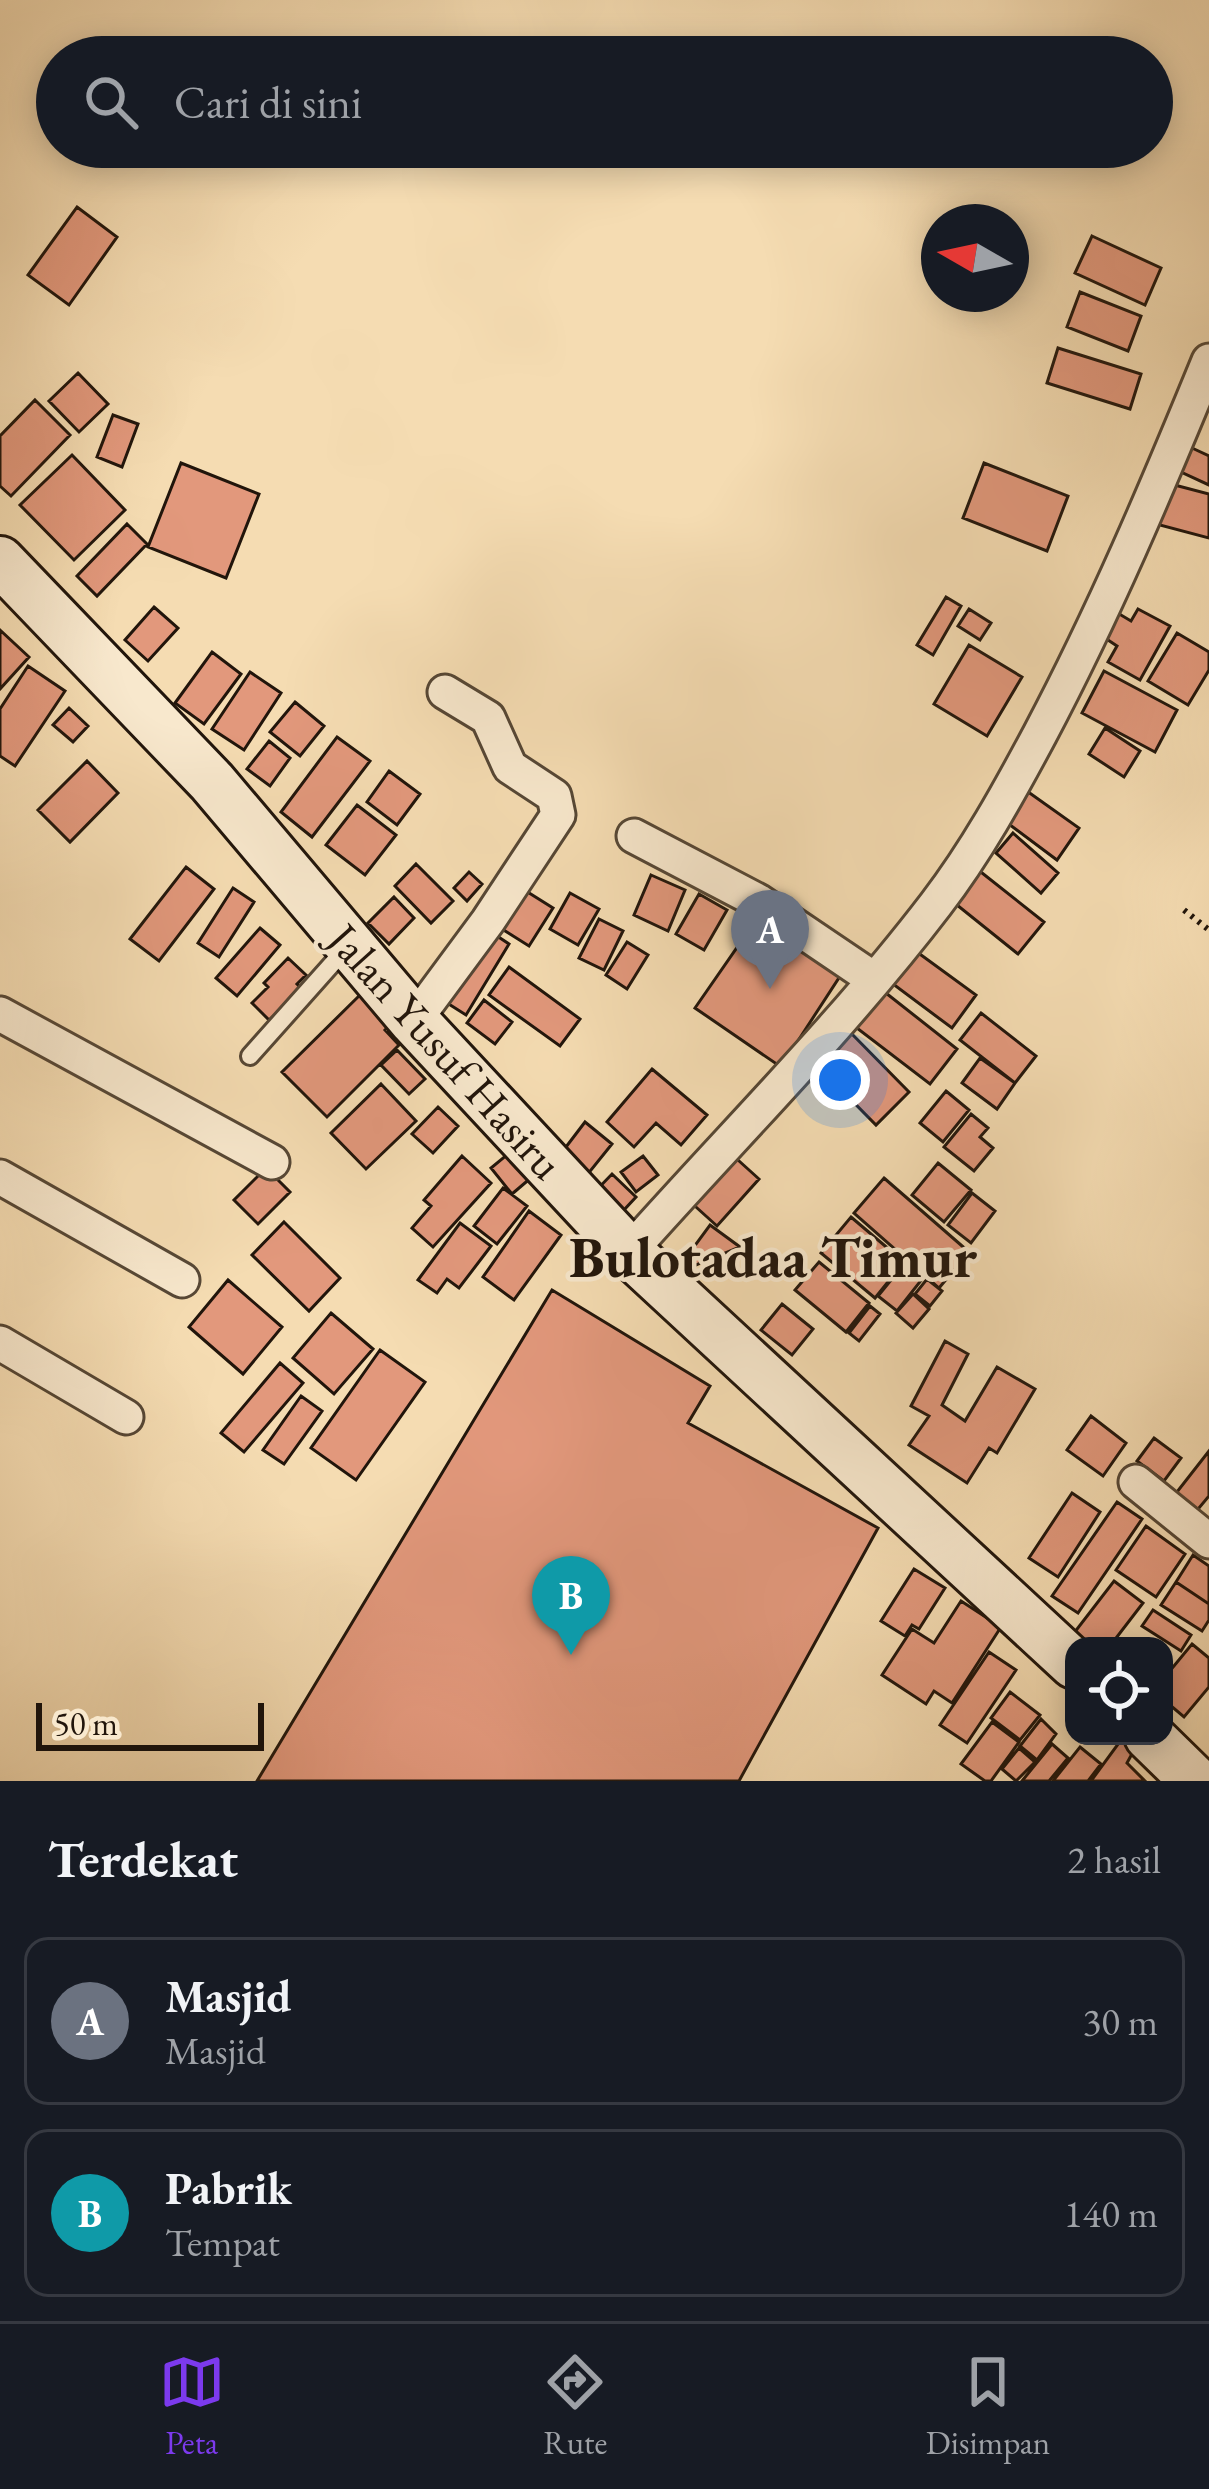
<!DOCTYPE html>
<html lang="id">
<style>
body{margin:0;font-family:"EB Garamond",serif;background:#242831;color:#f1f3f6}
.controls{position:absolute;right:36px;bottom:36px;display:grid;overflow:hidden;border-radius:24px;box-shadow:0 6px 30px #0003}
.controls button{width:108px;height:108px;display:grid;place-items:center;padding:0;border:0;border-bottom:3px solid #363941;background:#171b24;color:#f1f3f6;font:60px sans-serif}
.compass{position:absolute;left:921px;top:204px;width:108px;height:108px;border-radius:50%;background:#171b24;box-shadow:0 6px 30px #0003;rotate:279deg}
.scale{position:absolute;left:36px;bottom:30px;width:228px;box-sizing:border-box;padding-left:12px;border:6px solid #21150b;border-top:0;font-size:33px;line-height:42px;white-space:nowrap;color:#21150b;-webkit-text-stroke:9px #f8e8cd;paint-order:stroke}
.you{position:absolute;left:840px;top:1080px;width:42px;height:42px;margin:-30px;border:9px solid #fff;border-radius:50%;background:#1a73e8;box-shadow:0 0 0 18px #1a73e833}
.badge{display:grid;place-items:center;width:78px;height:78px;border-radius:50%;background:#7c3aed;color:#fff;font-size:39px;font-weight:700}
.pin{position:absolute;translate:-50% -99px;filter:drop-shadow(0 3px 6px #0008)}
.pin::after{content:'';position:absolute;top:63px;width:42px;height:36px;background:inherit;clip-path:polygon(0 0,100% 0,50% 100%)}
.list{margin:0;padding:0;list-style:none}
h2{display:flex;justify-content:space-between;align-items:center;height:156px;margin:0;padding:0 48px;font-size:51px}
h2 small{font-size:39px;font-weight:400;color:#9ea1a6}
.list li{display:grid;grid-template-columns:78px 1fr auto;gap:36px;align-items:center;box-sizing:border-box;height:168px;margin:0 24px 24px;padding:0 24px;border:3px solid #363941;border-radius:24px}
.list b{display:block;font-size:45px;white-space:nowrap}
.list p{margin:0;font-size:39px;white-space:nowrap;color:#9ea1a6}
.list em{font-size:39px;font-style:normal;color:#9ea1a6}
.icon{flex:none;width:66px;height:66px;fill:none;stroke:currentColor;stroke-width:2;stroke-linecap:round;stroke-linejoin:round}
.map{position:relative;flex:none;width:1209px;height:1781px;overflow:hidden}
.search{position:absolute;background:#171b24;box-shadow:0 6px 30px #0003;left:36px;right:36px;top:36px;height:132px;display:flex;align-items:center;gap:30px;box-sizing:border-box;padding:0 42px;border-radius:66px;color:#9ea1a6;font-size:45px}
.sheet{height:540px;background:#171b24}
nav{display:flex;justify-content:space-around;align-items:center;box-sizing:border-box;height:168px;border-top:3px solid #363941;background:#171b24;font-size:33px;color:#9ea1a6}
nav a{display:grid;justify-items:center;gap:6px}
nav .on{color:#7c3aed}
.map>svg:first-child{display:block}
</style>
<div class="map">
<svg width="1209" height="1781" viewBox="0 0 1209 1781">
<rect width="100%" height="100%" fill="#f5dcb2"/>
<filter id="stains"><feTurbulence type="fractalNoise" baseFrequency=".00167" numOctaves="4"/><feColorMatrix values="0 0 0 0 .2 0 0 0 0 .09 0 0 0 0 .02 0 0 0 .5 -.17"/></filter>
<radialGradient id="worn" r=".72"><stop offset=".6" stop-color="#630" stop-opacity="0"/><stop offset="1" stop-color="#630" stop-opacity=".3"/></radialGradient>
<path fill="#e2987c" stroke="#21150b" stroke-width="3" d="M77 207 117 237 69 305 28 275Z
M1092 236 1161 268 1145 305 1075 273Z
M1080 292 1141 316 1128 351 1067 327Z
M1058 348 1141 374 1130 409 1047 383Z
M78 373 108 404 79 432 49 401Z
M35 400 70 435 11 496 0 486V436Z
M113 415 138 424 122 467 97 457Z
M1192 448 1209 456V485L1181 472Z
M72 455 125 510 74 560 20 505Z
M181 463 259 494 226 578 148 547Z
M984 463 1068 496 1047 551 963 518Z
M1167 483 1209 494V538L1156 524Z
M127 524 147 544 97 596 77 576Z
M946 597 961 606 933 655 917 645Z
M154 607 178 628 148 661 125 640Z
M969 609 991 623 980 640 958 626Z
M1138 609 1170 626 1140 680 1108 662 1117 646 1102 636 1116 612 1131 621Z
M0 630 29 657 0 689Z
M1177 633 1209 652V670L1188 705 1148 681Z
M969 645 1022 677 987 736 934 704Z
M212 652 241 674 204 724 175 703Z
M28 666 65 691 15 766 0 756V709Z
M1104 671 1177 710 1155 752 1082 713Z
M250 672 281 693 244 750 212 729Z
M295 702 324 726 300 756 270 732Z
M69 708 88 726 73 742 53 725Z
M1105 728 1140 751 1124 777 1089 754Z
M337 737 370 761 312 837 281 812Z
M269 741 290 758 270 786 247 769Z
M87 761 118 793 70 842 38 810Z
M389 771 420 794 397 825 367 802Z
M1024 789 1079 828 1057 860 1002 819Z
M357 805 396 835 365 875 326 845Z
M1013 833 1058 873 1041 893 996 853Z
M416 864 453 901 431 923 395 886Z
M972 865 1044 922 1018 954 947 897Z
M186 867 214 889 159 961 130 939Z
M469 872 482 884 467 901 454 888Z
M651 875 685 890 668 931 634 915Z
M518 886 553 908 529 946 494 924Z
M233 888 254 902 219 957 198 943Z
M570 893 599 909 578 945 550 929Z
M699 894 727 910 704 950 676 934Z
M394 897 414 918 389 944 368 923Z
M763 910 844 970 781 1067 695 1008Z
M599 919 623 931 604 970 579 958Z
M260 928 280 945 237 996 216 978Z
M488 930 509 944 466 1015 444 1001Z
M627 942 648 955 627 989 606 975Z
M917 952 976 995 952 1028 893 984Z
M288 958 306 975 297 984 303 990 269 1020 252 1003 268 987 264 983Z
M509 967 580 1019 560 1046 489 995Z
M877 986 957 1049 930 1084 849 1022Z
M365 990 395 1020 385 1030 399 1045 327 1117 282 1072Z
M484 1000 512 1022 495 1044 467 1023Z
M981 1013 1036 1056 1015 1083 960 1040Z
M847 1029 909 1092 876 1125 814 1062Z
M397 1050 425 1079 409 1094 381 1065Z
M980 1058 1015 1083 997 1109 962 1083Z
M652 1069 707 1115 681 1145 656 1123 634 1147 607 1122Z
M381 1084 416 1121 366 1169 331 1133Z
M946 1091 969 1110 943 1142 920 1123Z
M438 1107 458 1126 433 1153 412 1134Z
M971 1114 988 1128 980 1137 993 1148 974 1171 944 1147Z
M585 1122 612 1144 579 1185 553 1164Z
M519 1145 539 1171 512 1194 491 1168Z
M728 1151 759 1179 717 1226 686 1198Z
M462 1156 491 1183 433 1247 412 1228 431 1206 424 1200Z
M643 1156 658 1175 636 1192 621 1172Z
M938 1163 971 1190 944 1222 912 1195Z
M266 1168 290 1192 258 1224 234 1200Z
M612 1174 636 1197 609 1226 585 1202Z
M884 1178 969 1252 939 1288 854 1213Z
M503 1188 527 1206 497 1244 474 1226Z
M972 1193 995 1211 971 1243 948 1225Z
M529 1211 561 1235 514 1300 483 1277Z
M851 1217 904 1262 875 1298 821 1253Z
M284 1222 340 1278 309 1311 252 1255Z
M460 1223 491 1246 459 1288 447 1279 437 1293 418 1280Z
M710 1225 740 1247 674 1274Z
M819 1262 869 1303 846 1332 795 1290Z
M905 1263 923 1278 897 1311 878 1296Z
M927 1279 942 1291 930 1306 915 1294Z
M228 1280 282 1327 243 1374 189 1327Z
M552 1290 710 1386 688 1423 878 1528 739 1781H257Z
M913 1294 929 1309 913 1328 896 1313Z
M782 1304 813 1329 792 1355 761 1330Z
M870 1306 880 1314 859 1341 849 1333Z
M331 1313 373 1349 334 1394 293 1358Z
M945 1341 968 1354 942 1405 965 1421 997 1367 1035 1389 997 1453 989 1448 967 1483 909 1445 929 1416 911 1406Z
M380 1350 425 1382 356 1480 311 1448Z
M280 1363 303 1383 244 1452 221 1433Z
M301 1396 322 1411 284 1464 263 1450Z
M1091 1416 1126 1443 1103 1476 1067 1450Z
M1154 1438 1181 1458 1164 1481 1137 1461Z
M1209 1451V1496L1194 1514 1173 1497Z
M1072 1493 1100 1512 1058 1577 1029 1558Z
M1117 1502 1142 1519 1078 1613 1052 1596Z
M1146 1526 1185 1554 1156 1597 1116 1570Z
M1193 1555 1209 1566V1604L1176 1582Z
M914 1569 945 1588 919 1629 912 1625 905 1636 881 1621Z
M1114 1581 1143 1603 1110 1646H1090L1074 1633Z
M1176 1582 1209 1604V1620L1202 1631 1161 1605Z
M961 1601 1001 1627 952 1703 934 1691 926 1704 882 1675 912 1629 934 1643Z
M1153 1610 1191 1635 1181 1651 1142 1626Z
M1192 1644 1209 1658V1687L1184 1717 1164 1700V1678Z
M989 1652 1016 1670 967 1743 940 1725Z
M1010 1692 1040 1715 1020 1740 991 1718Z
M1041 1719 1056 1734 1037 1760 1020 1746Z
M992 1722 1019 1742 991 1781H985L961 1764Z
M1121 1740 1133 1752 1127 1763 1145 1781H1091Z
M1052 1744 1068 1758 1049 1781H1022Z
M1080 1747 1101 1764 1088 1781H1053Z
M1019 1748 1035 1762 1016 1781 1002 1769Z"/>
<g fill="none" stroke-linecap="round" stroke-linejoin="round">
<g stroke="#564735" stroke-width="22">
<path id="service" d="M250 1056 348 946"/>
</g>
<g stroke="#564735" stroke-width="39">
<path id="minor" d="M634 836 758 901 872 978
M0 1014 272 1162
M414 1021 488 921 558 815 554 796 510 767 488 718 445 692
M0 1177 182 1280
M629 1252C731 1137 842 1027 936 904 976 852 1009 792 1040 734 1104 613 1157 488 1209 361
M0 1343 126 1417
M1136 1482 1209 1541"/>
</g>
<g stroke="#21150b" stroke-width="54">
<path id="secondary" d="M0 561 212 782 414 1021 629 1252 1074 1664
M1149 1736 1195 1781"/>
</g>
<path stroke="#21150b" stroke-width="6" stroke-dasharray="3 6" stroke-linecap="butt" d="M1184 910 1209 930"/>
<use href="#service" stroke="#f8e8cd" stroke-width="16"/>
<use href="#minor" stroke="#f8e8cd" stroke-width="33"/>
<use href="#secondary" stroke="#f8e8cd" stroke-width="48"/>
</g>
<g text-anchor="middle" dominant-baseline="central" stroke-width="9" stroke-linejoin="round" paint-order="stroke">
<g font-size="45" fill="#21150b" stroke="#f8e8cd">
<text transform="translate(446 1051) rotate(48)">Jalan Yusuf Hasiru</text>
</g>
<g font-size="57" font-weight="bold" fill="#21150b" stroke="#f8e8cd">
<text x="773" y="1257">Bulotadaa Timur</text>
</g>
</g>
<rect width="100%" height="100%" filter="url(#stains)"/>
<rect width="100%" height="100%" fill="url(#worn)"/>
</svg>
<div class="controls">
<button><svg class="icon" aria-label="locate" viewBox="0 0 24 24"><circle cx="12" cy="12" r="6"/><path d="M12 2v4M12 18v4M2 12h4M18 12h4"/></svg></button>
</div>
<svg class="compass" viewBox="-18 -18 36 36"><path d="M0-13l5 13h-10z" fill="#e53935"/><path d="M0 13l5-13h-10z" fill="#9ea1a6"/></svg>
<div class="scale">50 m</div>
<div class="you"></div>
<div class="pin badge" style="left:770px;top:989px;background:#6b7280">A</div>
<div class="pin badge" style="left:571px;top:1655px;background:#0f9aa8">B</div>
<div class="search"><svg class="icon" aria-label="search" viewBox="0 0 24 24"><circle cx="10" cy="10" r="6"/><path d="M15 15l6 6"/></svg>Cari di sini</div>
</div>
<section class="sheet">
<h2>Terdekat<small>2 hasil</small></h2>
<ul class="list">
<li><span class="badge" style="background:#6b7280">A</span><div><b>Masjid</b><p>Masjid</p></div><em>30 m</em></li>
<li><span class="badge" style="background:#0f9aa8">B</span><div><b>Pabrik</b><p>Tempat</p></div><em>140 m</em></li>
</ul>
</section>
<nav>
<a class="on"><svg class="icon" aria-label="map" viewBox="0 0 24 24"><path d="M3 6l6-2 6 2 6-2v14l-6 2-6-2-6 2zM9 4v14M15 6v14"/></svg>Peta</a>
<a><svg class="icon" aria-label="directions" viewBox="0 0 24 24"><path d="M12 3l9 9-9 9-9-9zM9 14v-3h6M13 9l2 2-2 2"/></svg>Rute</a>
<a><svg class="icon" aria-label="saved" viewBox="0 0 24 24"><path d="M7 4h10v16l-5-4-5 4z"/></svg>Disimpan</a>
</nav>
